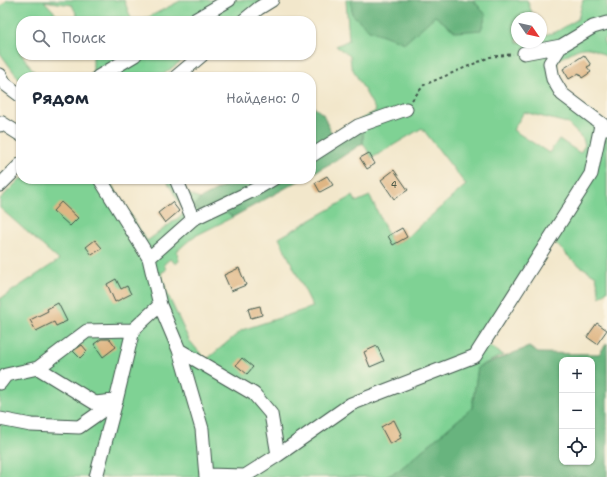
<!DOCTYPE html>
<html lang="ru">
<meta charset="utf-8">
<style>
body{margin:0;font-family:"Shantell Sans",sans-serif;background:#f6f6f7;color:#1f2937}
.controls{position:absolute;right:12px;bottom:12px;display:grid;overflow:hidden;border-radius:8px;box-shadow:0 1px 3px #0004}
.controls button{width:36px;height:36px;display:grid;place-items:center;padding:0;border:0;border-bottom:1px solid #e0e1e3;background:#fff;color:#1f2937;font:20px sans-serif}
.compass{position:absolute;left:511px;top:12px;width:36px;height:36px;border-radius:50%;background:#fff;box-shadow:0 1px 3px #0004;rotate:124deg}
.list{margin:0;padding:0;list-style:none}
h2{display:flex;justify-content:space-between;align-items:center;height:52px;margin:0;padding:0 16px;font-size:17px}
h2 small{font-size:13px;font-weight:400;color:#747a83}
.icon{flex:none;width:22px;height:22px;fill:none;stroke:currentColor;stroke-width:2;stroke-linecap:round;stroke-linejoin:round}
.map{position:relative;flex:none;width:607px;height:477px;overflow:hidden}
.search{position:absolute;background:#fff;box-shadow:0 1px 3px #0004;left:16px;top:16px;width:300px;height:44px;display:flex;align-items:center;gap:10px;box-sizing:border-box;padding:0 14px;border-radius:16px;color:#747a83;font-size:15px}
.panel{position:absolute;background:#fff;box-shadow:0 1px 3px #0004;left:16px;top:72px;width:300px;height:112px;border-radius:16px}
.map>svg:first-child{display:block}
</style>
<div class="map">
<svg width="607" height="477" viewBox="0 0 607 477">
<rect width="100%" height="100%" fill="#fcf5e5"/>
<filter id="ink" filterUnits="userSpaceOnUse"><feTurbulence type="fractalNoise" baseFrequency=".025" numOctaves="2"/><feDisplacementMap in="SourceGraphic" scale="8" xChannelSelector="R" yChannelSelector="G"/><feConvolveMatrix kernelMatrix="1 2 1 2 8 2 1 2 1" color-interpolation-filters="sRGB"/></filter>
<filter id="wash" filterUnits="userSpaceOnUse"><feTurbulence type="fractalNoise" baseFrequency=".012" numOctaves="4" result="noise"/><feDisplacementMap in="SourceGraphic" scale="16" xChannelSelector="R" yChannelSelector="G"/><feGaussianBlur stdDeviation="0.9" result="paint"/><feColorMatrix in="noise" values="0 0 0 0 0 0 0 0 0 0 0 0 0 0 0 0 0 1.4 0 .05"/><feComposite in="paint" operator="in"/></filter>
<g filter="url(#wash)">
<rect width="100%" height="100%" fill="#f2e7cb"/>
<path fill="#7fd294" stroke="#4f8864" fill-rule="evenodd" d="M7 0H124L132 21H80L72 5 44 1 63 21H21V50L20 51 21 55H22L38 77H21V82L0 53V7Z
M182 0H264L234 21H141Z
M346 0H351L352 14 436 16 456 32 486 15 473 0H527L534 18H517V42H541V36L556 32 578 19 583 0H607V37L603 40 607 49V55L605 56C584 41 578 49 558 60L556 71 563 91 607 126V291L600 297 596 276 574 262 553 241 488 345 503 355 478 367 472 408 398 471 385 477H0V299L59 260 0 208V199L21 178V179H108L147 241 185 213 166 179H180L187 193 200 199 195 207 215 206 233 217 193 237 177 251 179 261 176 264 170 259 164 264 166 270 161 273 167 293 189 340 206 360 242 330 313 307 279 238 353 196 356 202 370 196 393 245 407 237 466 185 422 128 372 158 363 143V133L354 123 376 111 351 66 350 56 336 46 349 40ZM524 112 567 123 583 139 585 145 580 153 559 139 549 153 513 130Z
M93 55H189L160 77H93Z"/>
<path fill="#67b47e" stroke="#437859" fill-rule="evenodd" d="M351 0H473L486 15 481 30 456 32 435 16 405 43 369 30 352 14Z
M311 105 323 114 332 134 354 123 363 133V143L337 160 311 174Z
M238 179H302L233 217 215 206 202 211 194 207 200 199Z
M607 343V477H385L398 471 472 408 478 367 529 347 538 353 599 354ZM562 360H592V462H562Z"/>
<g id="blocks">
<path fill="#dfb684" d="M584 55 591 65 587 67 591 72 582 78 579 73 569 79 563 69Z
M369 153 375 164 367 169 360 158Z
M394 170 408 190 394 199 381 180Z
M327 176 333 185 320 192 315 183Z
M61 202 78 218 70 226 53 211Z
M172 202 179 211 165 223 158 213Z
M402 228 407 237 393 245 388 236Z
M95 240 102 248 92 255 86 247Z
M239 268 246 285 231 291 224 275Z
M116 279 121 289 127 286 131 294 115 302 107 284Z
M58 303 67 321 56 326 54 322 36 331 30 320 48 311 47 309Z
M260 306 262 315 251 318 248 309Z
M597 323 607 330 597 344 587 337Z
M101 339H110L116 347 103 357 94 344Z
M82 345 87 351 80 358 73 351Z
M377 346 384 361 370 367 364 352Z
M242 358 253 367 247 374 236 365Z
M394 420 401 434 399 435 401 438 390 444 381 427Z"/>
</g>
</g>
<g filter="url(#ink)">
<use href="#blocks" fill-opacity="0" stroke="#3f564b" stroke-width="1"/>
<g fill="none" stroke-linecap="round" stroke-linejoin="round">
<g stroke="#3f564b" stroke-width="15">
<path id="minor" d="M193 21 229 0
M243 21 259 8 272 0
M561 46 550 63 553 79 562 94 607 128
M524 53 561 46 593 27 607 23
M0 75 5 84 21 96
M98 77 135 55
M176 77 202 55
M0 125 2 123 21 135
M311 156 358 126 406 109
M100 179 149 258 160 305 179 350 202 429 206 477
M176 179 193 219
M0 185 21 164
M149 258 193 219 256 189 273 179
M179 350 254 394 271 414 278 455
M38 368 95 403 114 401
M0 383 6 375 38 368 87 331 133 330
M0 419 31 425 79 427 116 401
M206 475 245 476 278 455 351 404 475 356 591 174 601 125
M96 477 116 401 133 330 160 305"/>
</g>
<path stroke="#3f564b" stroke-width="2" stroke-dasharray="3 3" stroke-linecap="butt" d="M412 100 424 85 490 57 513 54"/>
<use href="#minor" stroke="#fff" stroke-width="13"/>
</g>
</g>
<g text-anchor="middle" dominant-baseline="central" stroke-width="3.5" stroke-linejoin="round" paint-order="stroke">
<g font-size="9" fill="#4f5b48">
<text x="394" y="185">4</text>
</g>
</g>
</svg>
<div class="controls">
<button>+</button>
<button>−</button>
<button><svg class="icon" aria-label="locate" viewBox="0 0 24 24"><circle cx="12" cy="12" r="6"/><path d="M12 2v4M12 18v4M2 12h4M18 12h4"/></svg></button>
</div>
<svg class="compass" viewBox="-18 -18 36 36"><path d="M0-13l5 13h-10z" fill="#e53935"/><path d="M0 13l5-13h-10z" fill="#747a83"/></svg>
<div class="search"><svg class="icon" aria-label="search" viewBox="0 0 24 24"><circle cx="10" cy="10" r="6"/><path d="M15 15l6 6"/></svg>Поиск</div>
<section class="panel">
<h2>Рядом<small>Найдено: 0</small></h2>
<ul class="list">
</ul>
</section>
</div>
